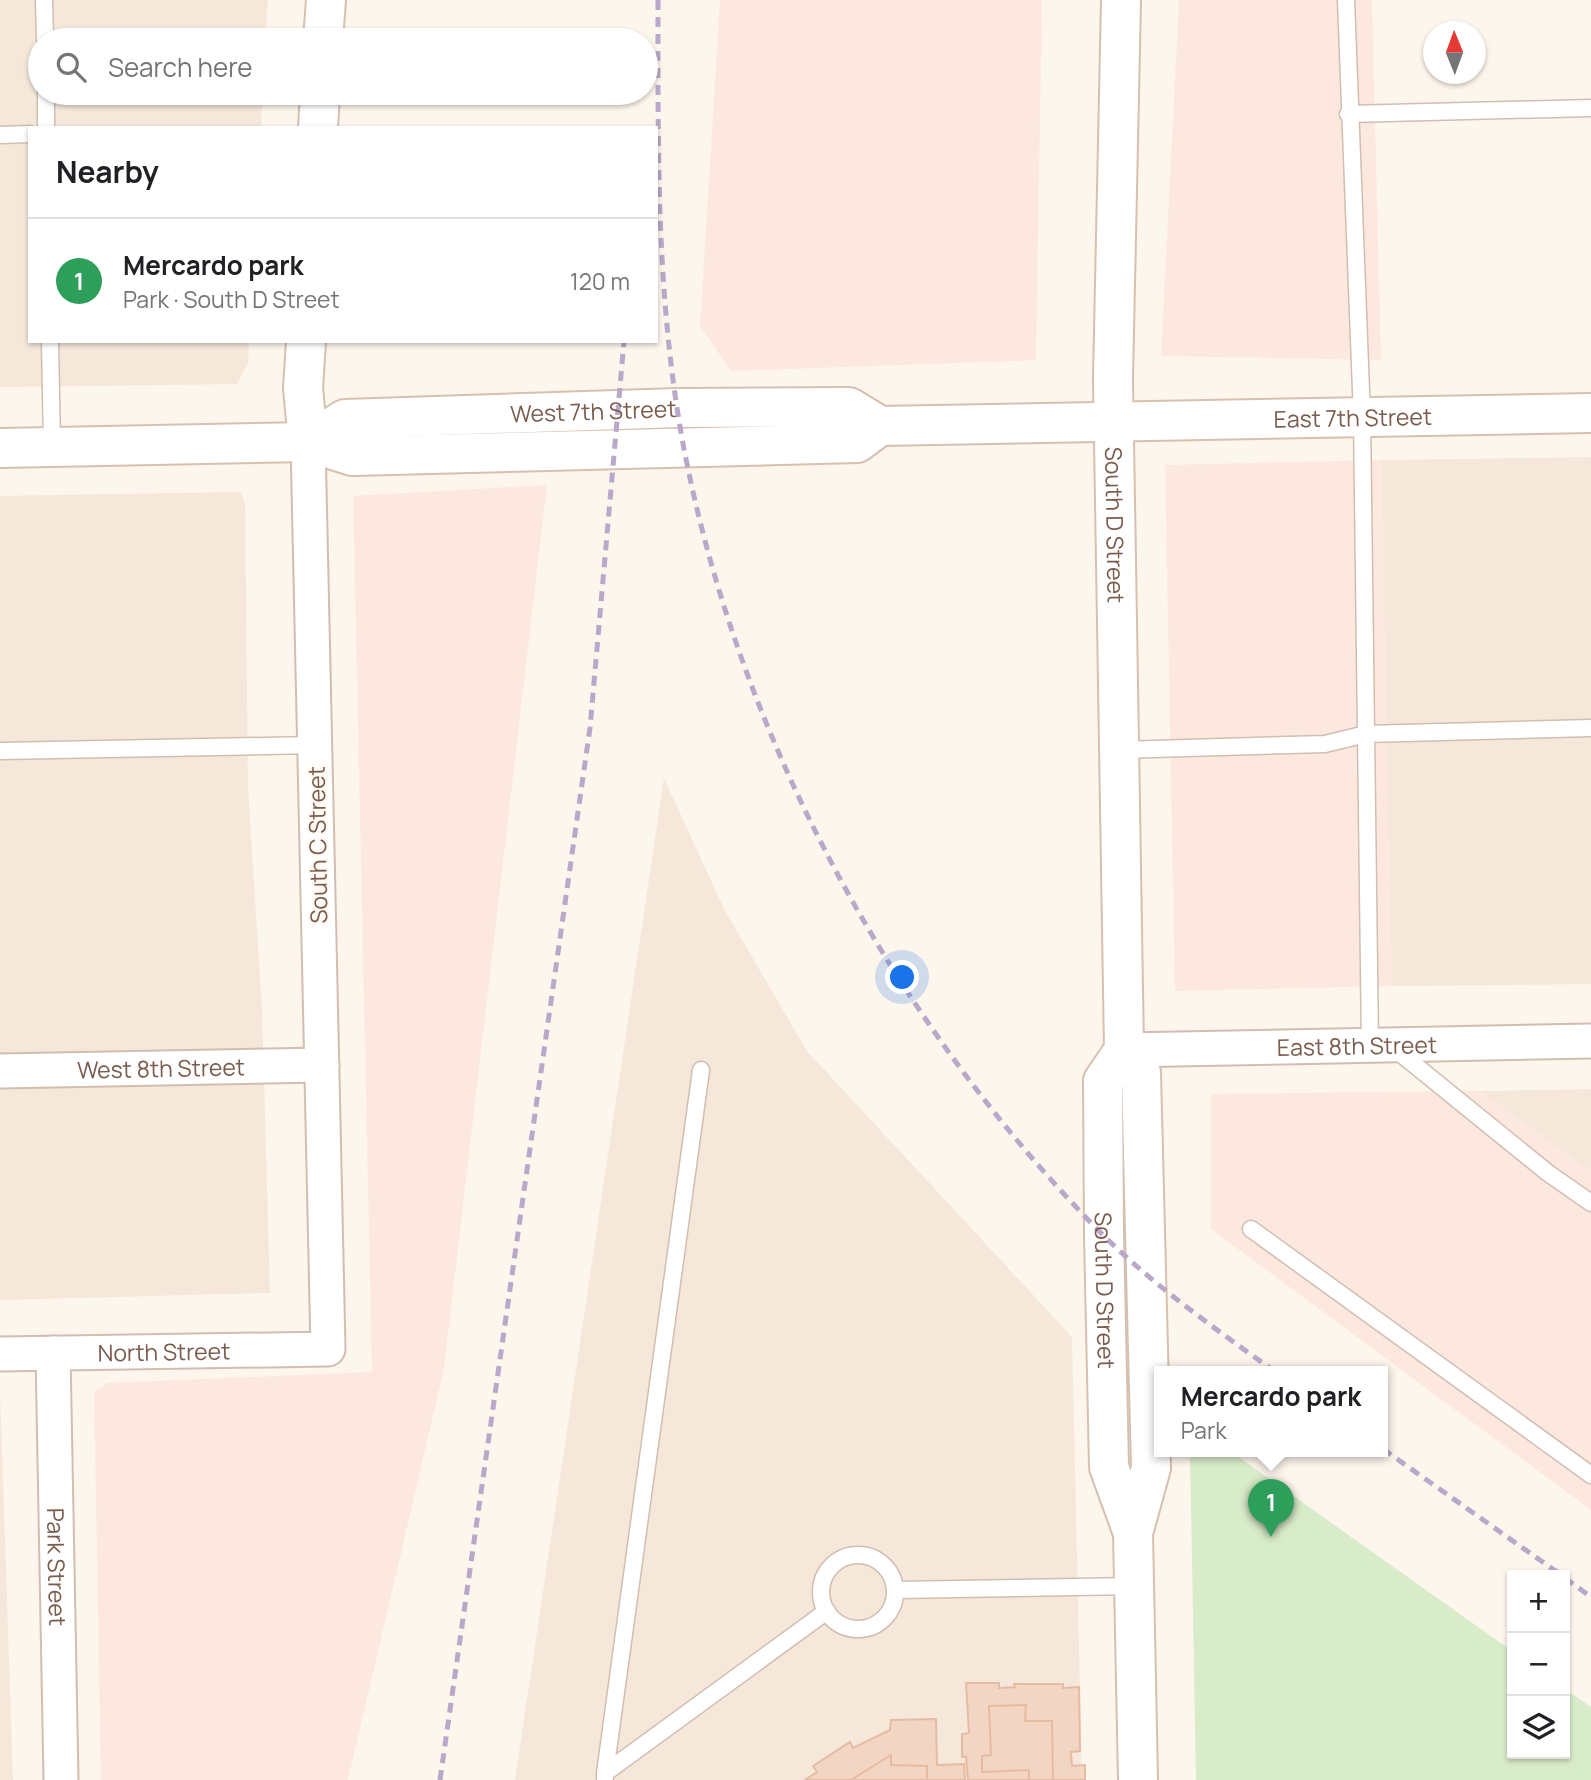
<!DOCTYPE html>
<meta charset="utf-8">
<style>
body{margin:0;font-family:Manrope,sans-serif;background:#f2f2f2;color:#202124}
.controls{position:absolute;right:21px;bottom:21px;display:grid;overflow:hidden;border-radius:0px;box-shadow:0 2px 5px #0004}
.controls button{width:63px;height:63px;display:grid;place-items:center;padding:0;border:0;border-bottom:2px solid #e0e0e0;background:#fff;color:#202124;font:35px sans-serif}
.compass{position:absolute;left:1423px;top:21px;width:63px;height:63px;border-radius:50%;background:#fff;box-shadow:0 2px 5px #0004;rotate:359deg}
.you{position:absolute;left:903px;top:978px;width:24px;height:24px;margin:-18px;border:5px solid #fff;border-radius:50%;background:#1a73e8;box-shadow:0 0 0 10px #1a73e833}
.badge{display:grid;place-items:center;width:46px;height:46px;border-radius:50%;background:#e76f51;color:#fff;font-size:23px;font-weight:700}
.pin{position:absolute;translate:-50% -58px;filter:drop-shadow(0 2px 4px #0008)}
.pin::after{content:'';position:absolute;top:37px;width:24px;height:21px;background:inherit;clip-path:polygon(0 0,100% 0,50% 100%)}
.popup{position:absolute;left:1154px;top:1366px;width:234px;height:91px;box-sizing:border-box;display:grid;place-content:center;border-radius:0px;background:#fff;filter:drop-shadow(0 2px 5px #0005);font-size:23px;white-space:nowrap;color:#757577}
.popup b{font-size:26px;color:#202124}
.popup::after{content:'';position:absolute;left:50%;top:100%;margin-left:-14px;border:14px solid transparent;border-top-color:#fff}
.list{margin:0;padding:0;list-style:none}
h2{display:flex;justify-content:space-between;align-items:center;height:91px;margin:0;padding:0 28px;font-size:30px}
h2 small{font-size:23px;font-weight:400;color:#757577}
.list li{display:grid;grid-template-columns:46px 1fr auto;gap:21px;align-items:center;box-sizing:border-box;height:126px;padding:0 28px;border-top:2px solid #e0e0e0}
.list b{display:block;font-size:26px;white-space:nowrap}
.list p{margin:0;font-size:23px;white-space:nowrap;color:#757577}
.list em{font-size:23px;font-style:normal;color:#757577}
.icon{flex:none;width:38px;height:38px;fill:none;stroke:currentColor;stroke-width:2;stroke-linecap:round;stroke-linejoin:round}
.map{position:relative;flex:none;width:1591px;height:1780px;overflow:hidden}
.search{position:absolute;background:#fff;box-shadow:0 2px 5px #0004;left:28px;top:28px;width:630px;height:77px;display:flex;align-items:center;gap:18px;box-sizing:border-box;padding:0 24px;border-radius:38px;color:#757577;font-size:26px}
.panel{position:absolute;background:#fff;box-shadow:0 2px 5px #0004;left:28px;top:126px;width:630px;height:217px;border-radius:0px}
.map>svg:first-child{display:block}
</style>
<div class="map">
<svg width="1591" height="1780" viewBox="0 0 1591 1780">
<rect width="100%" height="100%" fill="#fdf6ec"/>
<path fill="#f5e8da" d="M0 0H268L265 40H40V93H263L261 128H30V341H249L248 363 237 384 0 387Z
M1591 457V984L1391 986 1381 460Z
M241 492 245 504 248 788 262 1008 270 1293 0 1300V496Z
M664 778 724 909 807 1051 1072 1337 1082 1780H515Z
M1591 1089V1172L1479 1091Z
M0 1389 13 1780H0Z"/>
<path fill="#fde8e0" d="M720 0H1042L1036 360 731 371 700 326Z
M1179 0H1372L1381 360 1161 356Z
M1381 460 1391 986 1175 991 1165 465Z
M547 485 444 1369 348 1780H101L94 1392 108 1383 372 1372 353 496Z
M1479 1091 1591 1172V1510L1211 1229V1094Z"/>
<path fill="#d8ecc9" d="M1190 1451H1230L1512 1651V1754H1565V1689L1591 1707V1780H1196Z"/>
<path fill="#f3d5c3" stroke="#e6bba3" stroke-width="2" d="M966 1683H999V1688L1015 1687 1014 1684H1063V1688L1079 1687 1080 1751 1071 1752 1072 1766 1085 1765V1780H1053L1052 1721H1025L1026 1705 989 1706 991 1755 982 1756V1772L1029 1770V1780H968L966 1757H962V1734L969 1733Z
M1026 1705 1025 1721H1052L1053 1780H1029V1770L982 1772V1756L991 1755 989 1706Z
M936 1719 937 1765 964 1764 965 1780H927V1766L891 1765V1755L851 1780H805L817 1772 813 1766 850 1742 853 1748 890 1730 891 1720Z
M891 1755V1765L927 1766V1780H851Z"/>
<g fill="none" stroke-linecap="round" stroke-linejoin="round">
<g stroke="#d1beb0" stroke-width="19">
<path id="lane" d="M44 0 45 40
M1346 0 1362 417 1370 1046
M46 93V128
M1348 114 1591 108
M0 135 30 134
M50 341 52 447
M1119 750 1325 744 1366 734 1591 728
M0 751 315 745
M1395 1049 1548 1173 1591 1203
M1251 1229 1591 1475
M821 1592a37 37 0 1 1 74 0a37 37 0 1 1-74 0Z
M896 1590 1134 1586
M605 1773 701 1070
M605 1778V1773L827 1611"/>
</g>
<g stroke="#d1beb0" stroke-width="37">
<g id="street">
<path id="s1" d="M1124 1050 1591 1041"/>
<path id="s2" d="M0 1071 322 1065"/>
<path id="s3" d="M53 1353 61 1780"/>
<path id="s4" d="M0 1354 328 1349 308 442"/>
</g>
</g>
<g stroke="#d6c0b0" stroke-width="42">
<g id="secondary">
<path id="s5" d="M1121 0 1113 379 1124 1050 1103 1081 1104 1235 1109 1467 1133 1533"/>
<path d="M323 40 326 0"/>
<path d="M318 128 320 93"/>
<path d="M306 341 303 388 308 442"/>
<path id="s6" d="M308 442 345 419 678 408 849 407 880 426 1591 413"/>
<path d="M0 448 308 442 352 456 857 443 880 426"/>
<path d="M1124 1050 1141 1073 1151 1468 1133 1533 1138 1780"/>
</g>
</g>
<use href="#lane" stroke="#fff" stroke-width="16"/>
<use href="#street" stroke="#fff" stroke-width="33"/>
<use href="#secondary" stroke="#fff" stroke-width="38"/>
<path stroke="#b9a8c9" stroke-width="5" stroke-dasharray="10 7" stroke-linecap="butt" d="M658 0C658 150 656 301 684 449 740 739 894 1023 1101 1233 1153 1285 1214 1328 1274 1371
M1383 1449 1561 1575
M1565 1578 1591 1597
M440 1780 590 728 624 341"/>
</g>
<g text-anchor="middle" dominant-baseline="central" stroke-width="5" stroke-linejoin="round" paint-order="stroke">
<g font-size="23" fill="#7a5c4d" stroke="#fffaf3">
<text stroke="none"><textPath href="#s6" startOffset="292">West 7th Street</textPath></text>
<text stroke="none"><textPath href="#s6" startOffset="1057">East 7th Street</textPath></text>
<text stroke="none"><textPath href="#s5" startOffset="525">South D Street</textPath></text>
<text transform="translate(317 845) rotate(-91)">South C Street</text>
<text stroke="none"><textPath href="#s1" startOffset="233">East 8th Street</textPath></text>
<text stroke="none"><textPath href="#s2" startOffset="161">West 8th Street</textPath></text>
<text stroke="none"><textPath href="#s5" startOffset="1297">South D Street</textPath></text>
<text stroke="none"><textPath href="#s4" startOffset="164">North Street</textPath></text>
<text stroke="none"><textPath href="#s3" startOffset="214">Park Street</textPath></text>
</g>
</g>
</svg>
<div class="controls">
<button>+</button>
<button>−</button>
<button><svg class="icon" aria-label="layers" viewBox="0 0 24 24"><path d="M12 4l9 5-9 5-9-5zM3 14l9 5 9-5"/></svg></button>
</div>
<svg class="compass" viewBox="-18 -18 36 36"><path d="M0-13l5 13h-10z" fill="#e53935"/><path d="M0 13l5-13h-10z" fill="#757577"/></svg>
<div class="you"></div>
<div class="pin badge" style="left:1271px;top:1537px;background:#2e9e5b">1</div>
<div class="popup"><b>Mercardo park</b>Park</div>
<div class="search"><svg class="icon" aria-label="search" viewBox="0 0 24 24"><circle cx="10" cy="10" r="6"/><path d="M15 15l6 6"/></svg>Search here</div>
<section class="panel">
<h2>Nearby<small></small></h2>
<ul class="list">
<li><span class="badge" style="background:#2e9e5b">1</span><div><b>Mercardo park</b><p>Park · South D Street</p></div><em>120 m</em></li>
</ul>
</section>
</div>
